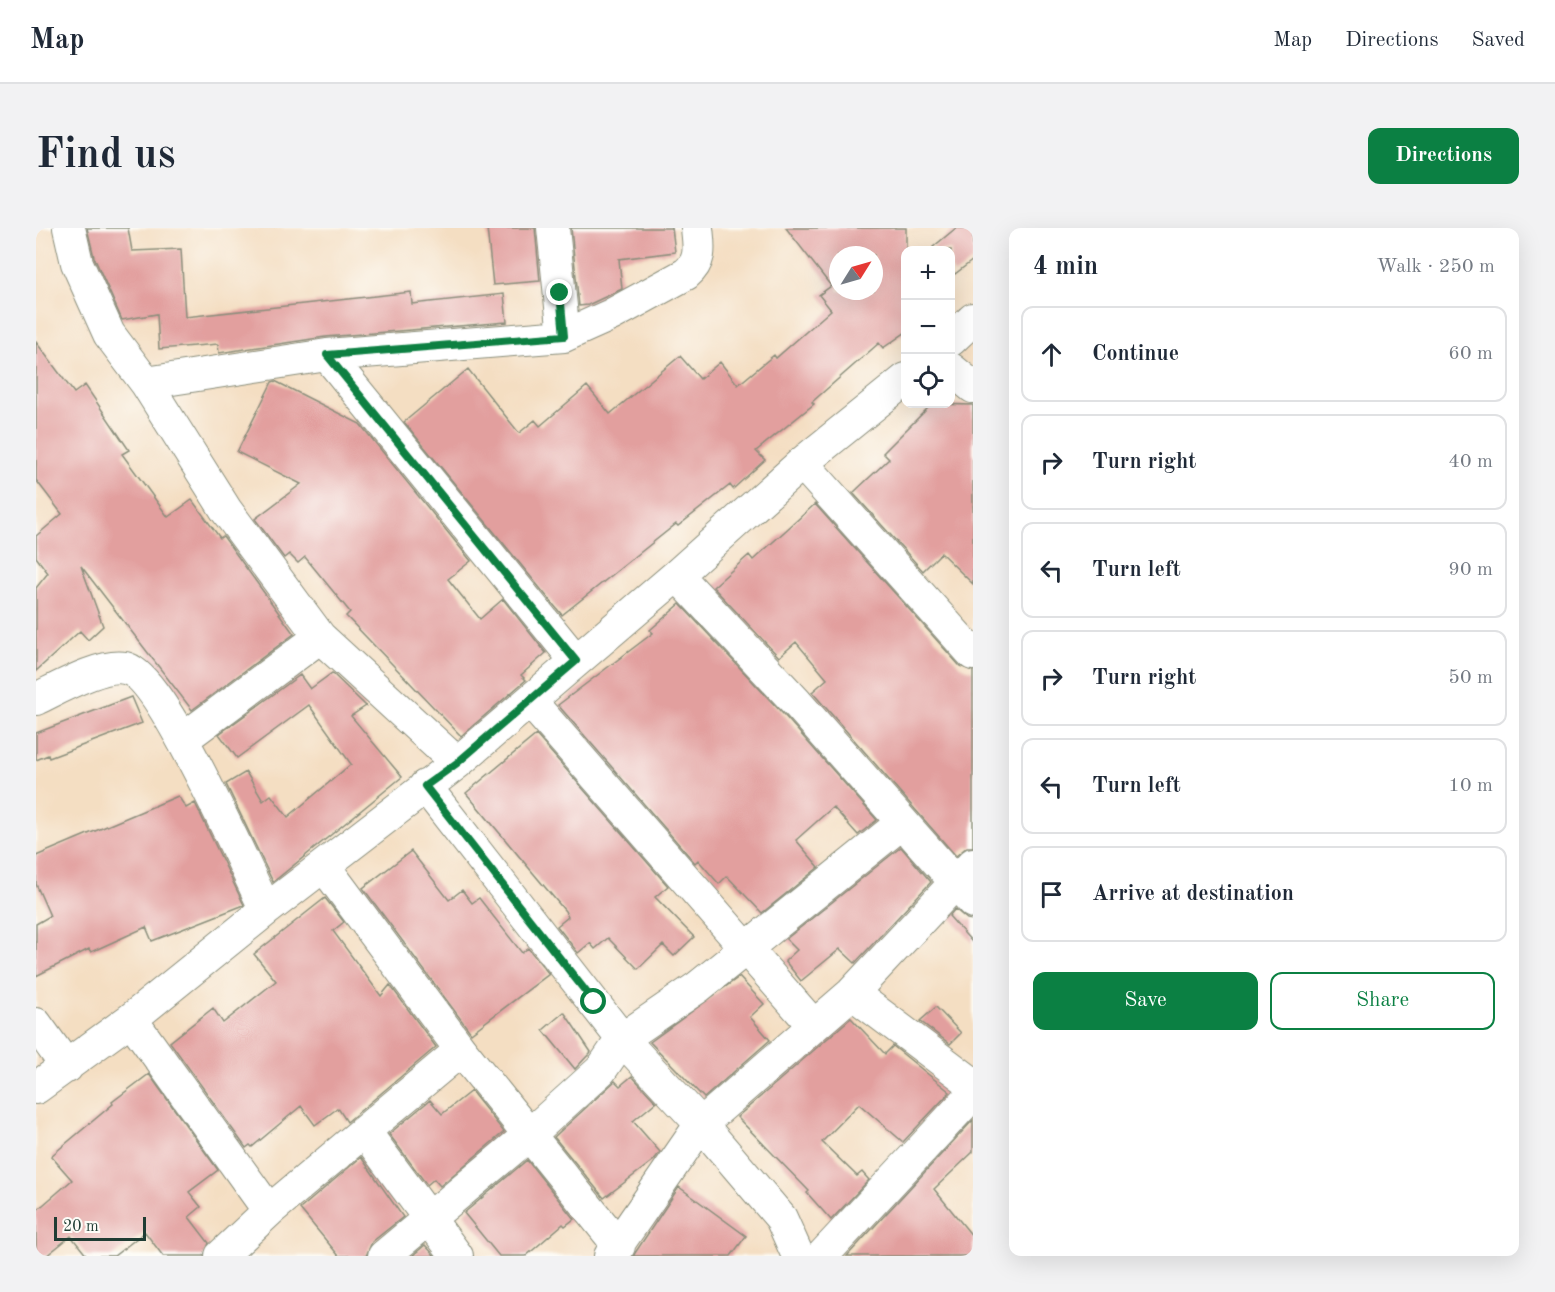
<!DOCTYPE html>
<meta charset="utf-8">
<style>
body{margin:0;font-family:"Old Standard TT",serif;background:#f2f2f3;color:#1f2937}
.controls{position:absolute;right:18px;top:18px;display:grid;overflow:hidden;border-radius:12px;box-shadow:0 6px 24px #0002}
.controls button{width:54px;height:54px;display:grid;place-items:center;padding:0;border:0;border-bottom:2px solid #e0e1e3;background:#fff;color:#1f2937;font:30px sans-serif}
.compass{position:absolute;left:793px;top:18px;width:54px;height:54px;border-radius:50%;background:#fff;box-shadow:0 6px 24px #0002;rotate:53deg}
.scale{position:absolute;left:18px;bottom:15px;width:92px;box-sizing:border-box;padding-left:6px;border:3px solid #1f3d34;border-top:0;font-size:16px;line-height:21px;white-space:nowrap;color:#1f3d34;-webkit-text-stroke:4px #fdfcf7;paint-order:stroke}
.stop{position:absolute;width:18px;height:18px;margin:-14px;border:4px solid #0b8043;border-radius:50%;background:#fff}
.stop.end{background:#0b8043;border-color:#fff;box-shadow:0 2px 6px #0008}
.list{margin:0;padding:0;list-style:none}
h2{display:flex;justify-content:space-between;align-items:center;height:78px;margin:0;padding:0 24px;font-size:26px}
h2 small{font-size:20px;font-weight:400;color:#747a83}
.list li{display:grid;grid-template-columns:39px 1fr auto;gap:18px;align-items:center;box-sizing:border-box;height:96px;margin:0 12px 12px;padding:0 12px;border:2px solid #e0e1e3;border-radius:12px}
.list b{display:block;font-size:22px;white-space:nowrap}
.list em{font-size:20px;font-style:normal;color:#747a83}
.actions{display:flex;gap:12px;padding:18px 24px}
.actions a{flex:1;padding:14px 0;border:2px solid #0b8043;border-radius:12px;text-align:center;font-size:21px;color:#0b8043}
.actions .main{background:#0b8043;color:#fff}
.icon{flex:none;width:33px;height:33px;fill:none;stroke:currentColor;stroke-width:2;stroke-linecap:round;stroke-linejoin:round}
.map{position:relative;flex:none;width:937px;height:1028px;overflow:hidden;border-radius:12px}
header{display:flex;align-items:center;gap:36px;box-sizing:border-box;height:84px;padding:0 30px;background:#fff;border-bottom:2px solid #e0e1e3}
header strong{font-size:28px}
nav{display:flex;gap:33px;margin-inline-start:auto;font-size:21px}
.intro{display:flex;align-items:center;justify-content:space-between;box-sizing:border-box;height:144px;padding:0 36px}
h1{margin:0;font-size:42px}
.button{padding:15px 27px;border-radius:12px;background:#0b8043;color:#fff;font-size:21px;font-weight:700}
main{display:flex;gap:36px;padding:0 36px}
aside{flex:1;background:#fff;border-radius:12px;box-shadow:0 6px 24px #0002}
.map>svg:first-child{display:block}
</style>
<header>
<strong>Map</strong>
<nav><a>Map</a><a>Directions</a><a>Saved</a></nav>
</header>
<div class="intro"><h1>Find us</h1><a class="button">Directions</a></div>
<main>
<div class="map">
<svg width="937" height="1028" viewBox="0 0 937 1028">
<rect width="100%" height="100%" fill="#fdfcf7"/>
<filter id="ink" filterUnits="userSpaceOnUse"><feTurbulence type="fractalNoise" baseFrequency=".0167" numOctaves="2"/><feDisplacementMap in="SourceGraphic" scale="12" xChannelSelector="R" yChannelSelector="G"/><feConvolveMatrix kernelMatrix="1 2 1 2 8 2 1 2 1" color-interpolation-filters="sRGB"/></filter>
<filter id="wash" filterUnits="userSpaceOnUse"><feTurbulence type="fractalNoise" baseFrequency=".008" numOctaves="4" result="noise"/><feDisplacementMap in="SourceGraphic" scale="24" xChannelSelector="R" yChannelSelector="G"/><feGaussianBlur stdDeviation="1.35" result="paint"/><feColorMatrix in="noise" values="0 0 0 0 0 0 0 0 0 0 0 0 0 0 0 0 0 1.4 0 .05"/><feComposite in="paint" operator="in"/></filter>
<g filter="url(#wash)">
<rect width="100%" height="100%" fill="#f4dec2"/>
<g id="blocks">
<path fill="#e29f9e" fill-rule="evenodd" d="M51 0H92L96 23 145 21 149 89 375 64 376 76 468 66 471 94 289 109 183 125 182 116 123 121 121 86 86 92 58 29Z
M451 0H499L504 53 457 57Z
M535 0H636L639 24 583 31 586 61 552 77 543 78Z
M750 0H870V104L847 120 843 115 776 174 778 176 720 223 729 232 697 261 694 257 642 298 640 296 526 387 368 194 432 141 483 205 499 192 504 198 551 158 574 186 644 128 664 151 684 134 702 157 738 127 740 130 795 82 783 67 795 58ZM802 27H838V63H802Z
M920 0H937V32L919 46 915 41V22H900L897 19Z
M0 114 38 165 49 157 93 222 86 226 132 289 156 272 184 310 187 308 258 406 156 482 45 338 67 398 52 412 44 403 0 443V360L12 345 0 329V308L26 286 0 252Z
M239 153 324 196 435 333 412 351 444 391 467 371 510 425 485 447 490 452 425 508 310 388 314 384 269 329 262 335 253 326 248 330 219 291 265 256 201 224 236 154Z
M896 176 937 177V356L905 325 887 343 817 265 853 231 847 225Z
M779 276 924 438 937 443V619H931L920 628 776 464 791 451 760 414 743 429 677 359 713 327 717 332Z
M644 376 748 487 841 592 822 607 797 579 760 612 783 639 726 685 691 648 683 656 662 632 659 635 522 477 617 405 614 402Z
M296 445 330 478 315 488 366 549 237 654 190 556 210 544 227 573 235 567 252 589 315 536 273 477 201 530 183 506 264 447 274 461Z
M95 469 106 495 13 530 12 527 0 532V505Z
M500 507 632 658 619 669 658 709 638 728 627 717 602 741 572 710 559 721 554 715 542 725 521 698 532 689 529 683 430 565Z
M142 568 150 580 159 575 208 677 116 713 110 699 55 724 53 721 0 748V696L14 688 0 656V628Z
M865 619 895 654 819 735 804 721 765 753 749 733 761 722 750 711Z
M375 623 413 672 426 662 436 675 443 670 486 725 492 720 513 746 435 805 327 660Z
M289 670 308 694 297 703 345 768 354 757 400 819 311 894 302 880 279 897 265 878 216 919 214 917 210 920 134 814 177 780 187 795 240 753 218 726Z
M919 681 931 691 937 692V715L913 688Z
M703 749 728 776 714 789 734 812 668 870 614 814Z
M900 779 925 805 914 816 884 793Z
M528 784 555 824 539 841 507 802Z
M815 790 849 826 857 818 914 864 867 914 823 876 786 914 821 948 826 944 833 952 795 992 771 965 773 963 701 889Z
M113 846 182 942 153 964 165 979 153 989 173 1015 168 1028H127L109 1004 78 1028H51L35 1008 10 1028H0V983L36 952 15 928 77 876 76 874Z
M596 848 620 874 597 893 624 924 618 932 568 970 518 909 579 853 584 858Z
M435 863 468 904 404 958 398 951 391 957 353 906 394 872 406 886Z
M937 892V924L898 961 937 1009V1028H811Z
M325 929 367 989 336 1014 330 1028H303L264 981Z
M491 932 538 991 529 998 527 996 490 1028H463L428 985Z
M643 959 710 1008 695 1028H597Z
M389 1017 399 1028H376Z"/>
</g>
</g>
<g filter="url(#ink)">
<use href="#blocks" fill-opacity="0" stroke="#8a8e7b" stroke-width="1.5"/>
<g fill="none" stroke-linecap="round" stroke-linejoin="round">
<g stroke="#8a8e7b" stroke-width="34">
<path id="street" d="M33 0 41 35 73 106 110 155 190 282 284 409 421 535
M528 108 575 87 650 46C666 33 663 19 661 0
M915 112 937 91
M291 127 540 433
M915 141 937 159
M110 155 291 127 528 108 517 0
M766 235 937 426
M641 347 761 475 937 674
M0 471C21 461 66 435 89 440 126 447 210 642 230 682
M494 473 777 797
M147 511 284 409
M389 558 586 811 665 896 745 990 762 1028
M288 638 425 822 583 1018
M816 765 937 856
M95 791 233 983
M0 796 31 839
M0 860 95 791 230 682 421 535 641 347 766 235 870 151
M329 904 421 1028
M185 1028 233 983 425 822
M348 1028 493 907 565 842 586 811 662 759 866 595
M574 1028 665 896 816 765 937 636
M786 1028 937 866"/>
</g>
<use href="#street" stroke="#fff" stroke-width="32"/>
</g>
</g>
<g fill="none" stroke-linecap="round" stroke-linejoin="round" filter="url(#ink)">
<path stroke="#0b8043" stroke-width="8" d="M524 65 528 108 291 127 540 433 421 535 389 558 558 774"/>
</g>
</svg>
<div class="controls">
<button>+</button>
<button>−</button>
<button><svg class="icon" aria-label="locate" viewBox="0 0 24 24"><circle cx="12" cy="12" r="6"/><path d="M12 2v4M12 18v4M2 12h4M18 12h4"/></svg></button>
</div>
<svg class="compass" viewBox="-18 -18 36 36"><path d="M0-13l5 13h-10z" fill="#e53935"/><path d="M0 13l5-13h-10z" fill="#747a83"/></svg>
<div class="scale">20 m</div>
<div class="stop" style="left:558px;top:774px"></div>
<div class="stop end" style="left:524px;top:65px"></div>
</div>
<aside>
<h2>4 min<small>Walk · 250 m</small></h2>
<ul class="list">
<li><svg class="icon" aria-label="ahead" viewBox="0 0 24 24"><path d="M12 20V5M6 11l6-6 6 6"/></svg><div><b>Continue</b></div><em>60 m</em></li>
<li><svg class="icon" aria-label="right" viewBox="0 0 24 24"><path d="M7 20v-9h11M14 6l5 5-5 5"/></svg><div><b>Turn right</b></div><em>40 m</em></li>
<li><svg class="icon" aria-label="left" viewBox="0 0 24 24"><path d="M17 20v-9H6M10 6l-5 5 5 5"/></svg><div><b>Turn left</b></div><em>90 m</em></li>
<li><svg class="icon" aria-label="right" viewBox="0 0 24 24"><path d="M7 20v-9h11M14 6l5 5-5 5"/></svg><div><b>Turn right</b></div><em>50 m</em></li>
<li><svg class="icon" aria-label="left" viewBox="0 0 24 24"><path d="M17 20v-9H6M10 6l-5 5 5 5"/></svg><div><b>Turn left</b></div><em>10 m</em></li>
<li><svg class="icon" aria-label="arrive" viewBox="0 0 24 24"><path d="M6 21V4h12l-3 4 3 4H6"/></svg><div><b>Arrive at destination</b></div></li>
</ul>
<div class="actions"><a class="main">Save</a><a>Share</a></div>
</aside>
</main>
